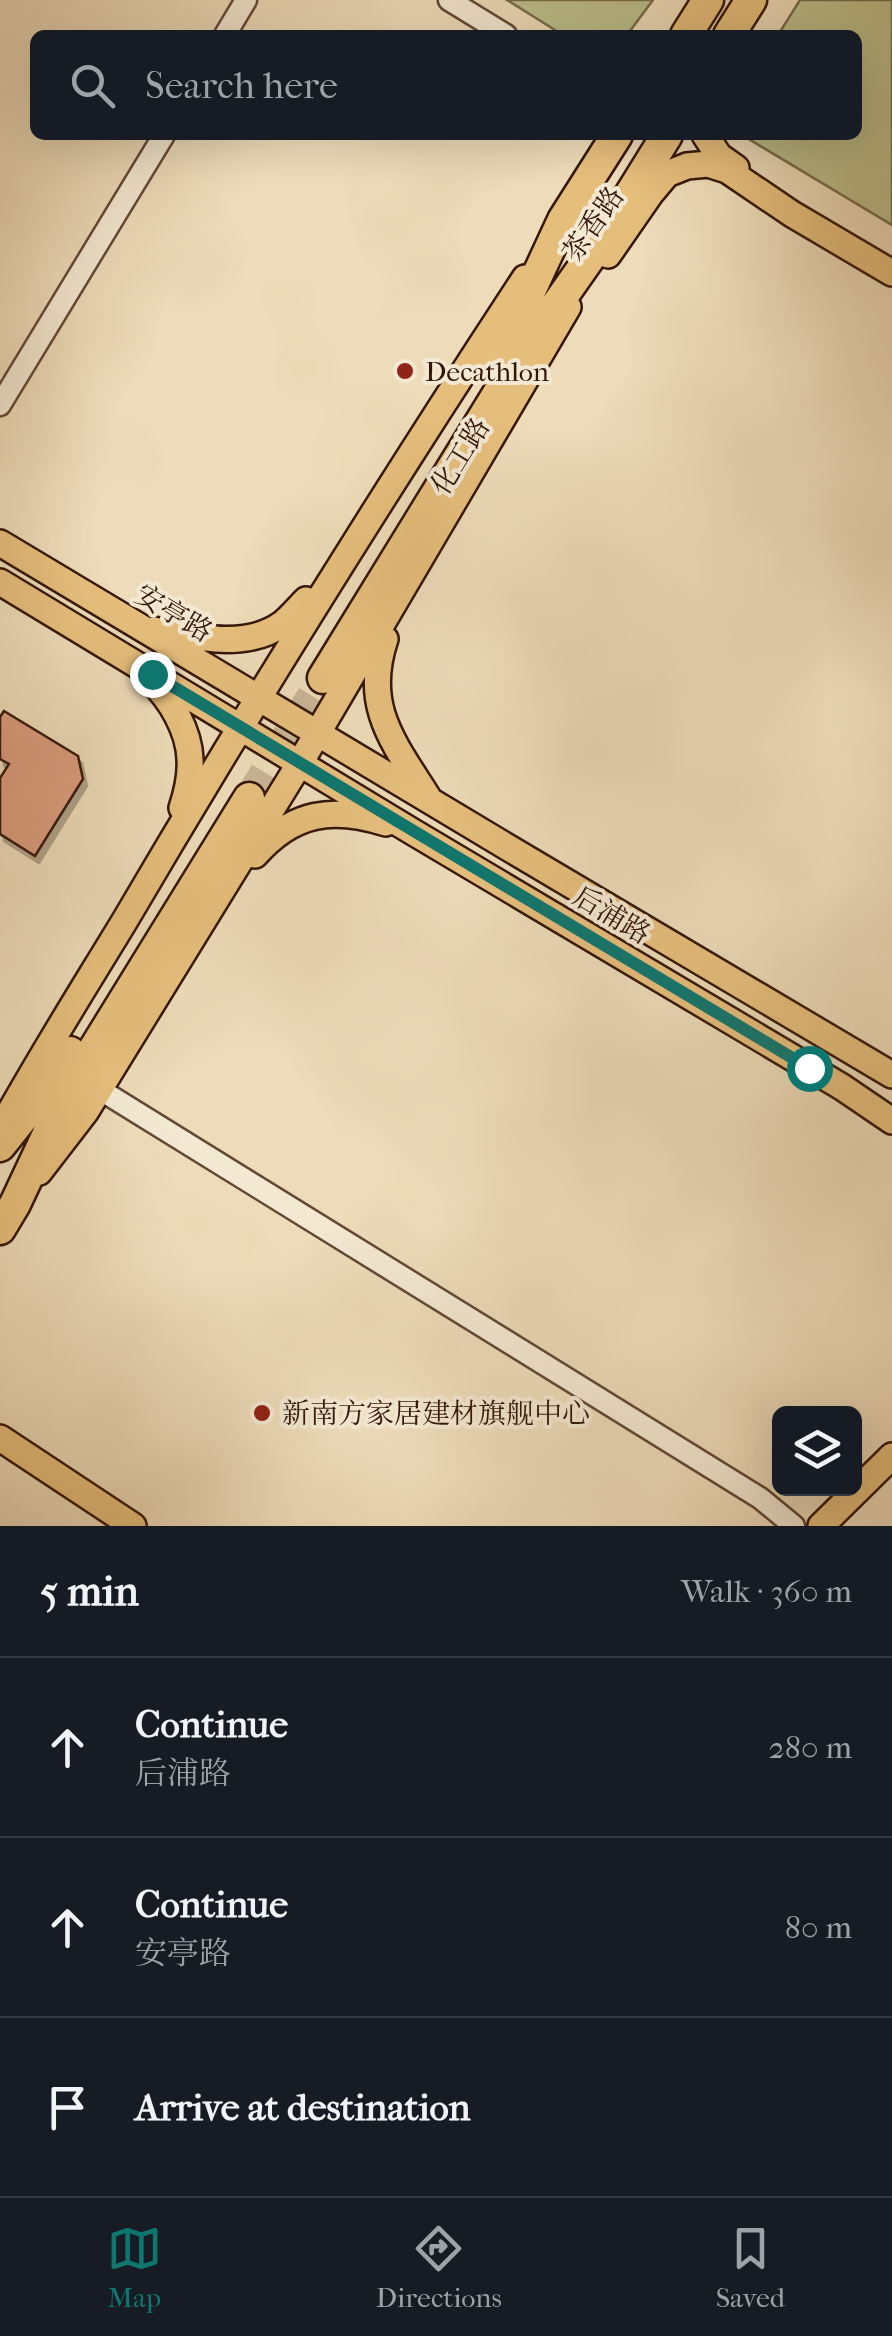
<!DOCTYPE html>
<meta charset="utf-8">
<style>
body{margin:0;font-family:"IM FELL French Canon","Noto Serif SC",serif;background:#20242c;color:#f1f3f6}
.controls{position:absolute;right:30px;bottom:30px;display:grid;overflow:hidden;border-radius:15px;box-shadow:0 10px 40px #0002}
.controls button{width:90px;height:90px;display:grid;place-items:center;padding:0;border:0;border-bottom:2px solid #363941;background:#171b24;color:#f1f3f6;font:50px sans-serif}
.stop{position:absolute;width:30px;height:30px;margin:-22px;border:8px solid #0f766e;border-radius:50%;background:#fff}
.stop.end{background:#0f766e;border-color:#fff;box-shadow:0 2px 10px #0008}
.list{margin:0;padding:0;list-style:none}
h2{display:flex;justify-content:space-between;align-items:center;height:130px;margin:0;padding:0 40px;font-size:42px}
h2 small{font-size:32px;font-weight:400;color:#9ea1a6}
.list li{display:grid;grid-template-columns:65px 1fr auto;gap:30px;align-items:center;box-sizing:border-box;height:180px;padding:0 40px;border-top:2px solid #363941}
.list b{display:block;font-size:38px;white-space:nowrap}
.list p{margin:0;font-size:32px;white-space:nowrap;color:#9ea1a6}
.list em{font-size:32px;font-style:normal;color:#9ea1a6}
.icon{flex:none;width:55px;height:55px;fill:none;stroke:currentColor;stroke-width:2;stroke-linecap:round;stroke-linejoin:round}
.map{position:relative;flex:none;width:892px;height:1526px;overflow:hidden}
.search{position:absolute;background:#171b24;box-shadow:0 10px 40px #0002;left:30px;right:30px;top:30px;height:110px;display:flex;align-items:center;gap:25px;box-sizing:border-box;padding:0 35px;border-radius:15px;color:#9ea1a6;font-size:38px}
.sheet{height:670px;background:#171b24}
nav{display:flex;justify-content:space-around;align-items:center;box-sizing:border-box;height:140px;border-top:2px solid #363941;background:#171b24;font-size:28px;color:#9ea1a6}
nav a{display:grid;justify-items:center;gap:5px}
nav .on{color:#0f766e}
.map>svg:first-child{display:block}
</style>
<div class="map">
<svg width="892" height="1526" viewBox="0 0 892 1526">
<defs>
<filter id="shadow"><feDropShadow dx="4" dy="7" stdDeviation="0" flood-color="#0004"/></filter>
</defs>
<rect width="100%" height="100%" fill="#eddbb9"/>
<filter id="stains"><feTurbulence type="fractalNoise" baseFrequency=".002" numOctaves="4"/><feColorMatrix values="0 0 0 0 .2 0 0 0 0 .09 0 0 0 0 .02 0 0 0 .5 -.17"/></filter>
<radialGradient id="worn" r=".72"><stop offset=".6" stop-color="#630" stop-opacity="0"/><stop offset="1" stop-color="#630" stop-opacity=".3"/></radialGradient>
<path fill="#bcbf8c" stroke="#786b4a" stroke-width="2.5" d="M507 0H653L627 35H563Z
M800 0H892V225L742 135H857V35H778Z"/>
<path fill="#da9b7b" stroke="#341709" stroke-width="2.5" filter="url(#shadow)" d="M4 711 78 756 83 779 35 856 0 834V778L9 764 0 759V717Z"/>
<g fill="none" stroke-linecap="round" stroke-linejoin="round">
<path stroke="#c8b496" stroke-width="30" stroke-dasharray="30 15" stroke-linecap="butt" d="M249 798 323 678"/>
<g stroke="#624835" stroke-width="25">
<path id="minor" d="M449 0 506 35
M225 35 246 0
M0 405 164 135
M99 1089 760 1498 794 1526"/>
</g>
<g stroke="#341709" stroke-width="30">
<path id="major" d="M705 135 719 156 736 168
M608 255 651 193 667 174 687 166 708 164 727 170 792 214 892 273
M0 543C296 722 594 899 892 1075
M0 582 413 832 842 1087 892 1121
M154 630C195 637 246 650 282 624 291 617 298 608 306 600
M385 639C362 707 394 743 429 799
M150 680C171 699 189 731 190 759 191 775 187 793 182 808
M255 855C293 812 332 806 386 823
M0 1130C39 1059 82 991 124 922 252 704 386 490 525 278
M39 1172 86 1111 300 763 568 307
M0 1438 133 1526
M821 1526 892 1456"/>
</g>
<g stroke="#341709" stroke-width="35">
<path id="highway" d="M686 35 708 0
M729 35 751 0
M490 369 506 343 563 220 617 135
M323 678 523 353 600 243 667 135
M0 1146 52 1081 70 1052
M0 1229 15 1204 68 1091 249 798"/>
</g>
<use href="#minor" stroke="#f3e8d2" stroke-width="20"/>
<use href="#major" stroke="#e6be7c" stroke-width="25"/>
<use href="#highway" stroke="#e6be7c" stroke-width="30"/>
</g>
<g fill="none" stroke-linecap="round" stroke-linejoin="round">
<path stroke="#0f766e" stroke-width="12" d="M152 674 809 1068"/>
</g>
<g fill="#8f2418" stroke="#f3e8d2" stroke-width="4">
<circle cx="405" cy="371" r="10"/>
<circle cx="262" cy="1413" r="10"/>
</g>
<g text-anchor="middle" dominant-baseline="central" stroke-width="8" stroke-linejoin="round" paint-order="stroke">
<g font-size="28" fill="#341709" stroke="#f3e8d2">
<text transform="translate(593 224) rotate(-55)">茶香路</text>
<text transform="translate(460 456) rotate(-58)">化工路</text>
<text transform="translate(174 613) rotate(31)">安亭路</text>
<text transform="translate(612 915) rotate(31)">后浦路</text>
</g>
<g font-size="28" fill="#341709" stroke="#f3e8d2" text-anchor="start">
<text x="425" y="371">Decathlon</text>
<text x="282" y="1413">新南方家居建材旗舰中心</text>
</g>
</g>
<rect width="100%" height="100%" filter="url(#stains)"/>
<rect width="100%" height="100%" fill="url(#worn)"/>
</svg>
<div class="controls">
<button><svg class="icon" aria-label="layers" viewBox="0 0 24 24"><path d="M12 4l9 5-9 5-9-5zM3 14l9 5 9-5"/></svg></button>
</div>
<div class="stop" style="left:809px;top:1068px"></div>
<div class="stop end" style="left:152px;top:674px"></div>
<div class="search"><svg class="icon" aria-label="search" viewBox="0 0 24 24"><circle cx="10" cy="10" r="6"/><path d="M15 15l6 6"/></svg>Search here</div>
</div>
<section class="sheet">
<h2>5 min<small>Walk · 360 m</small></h2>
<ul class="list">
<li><svg class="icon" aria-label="ahead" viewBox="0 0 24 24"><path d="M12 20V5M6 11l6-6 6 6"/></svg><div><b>Continue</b><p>后浦路</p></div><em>280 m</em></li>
<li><svg class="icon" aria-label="ahead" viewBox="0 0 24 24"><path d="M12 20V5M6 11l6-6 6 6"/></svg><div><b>Continue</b><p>安亭路</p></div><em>80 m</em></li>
<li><svg class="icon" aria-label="arrive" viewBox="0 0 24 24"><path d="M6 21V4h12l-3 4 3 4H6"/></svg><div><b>Arrive at destination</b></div></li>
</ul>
</section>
<nav>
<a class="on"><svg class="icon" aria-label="map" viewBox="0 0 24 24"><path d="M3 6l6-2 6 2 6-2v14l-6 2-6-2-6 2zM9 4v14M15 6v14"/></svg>Map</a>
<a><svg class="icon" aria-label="directions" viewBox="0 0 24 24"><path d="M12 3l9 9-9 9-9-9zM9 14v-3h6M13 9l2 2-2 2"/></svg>Directions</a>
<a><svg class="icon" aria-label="saved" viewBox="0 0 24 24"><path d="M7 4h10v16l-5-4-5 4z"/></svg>Saved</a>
</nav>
